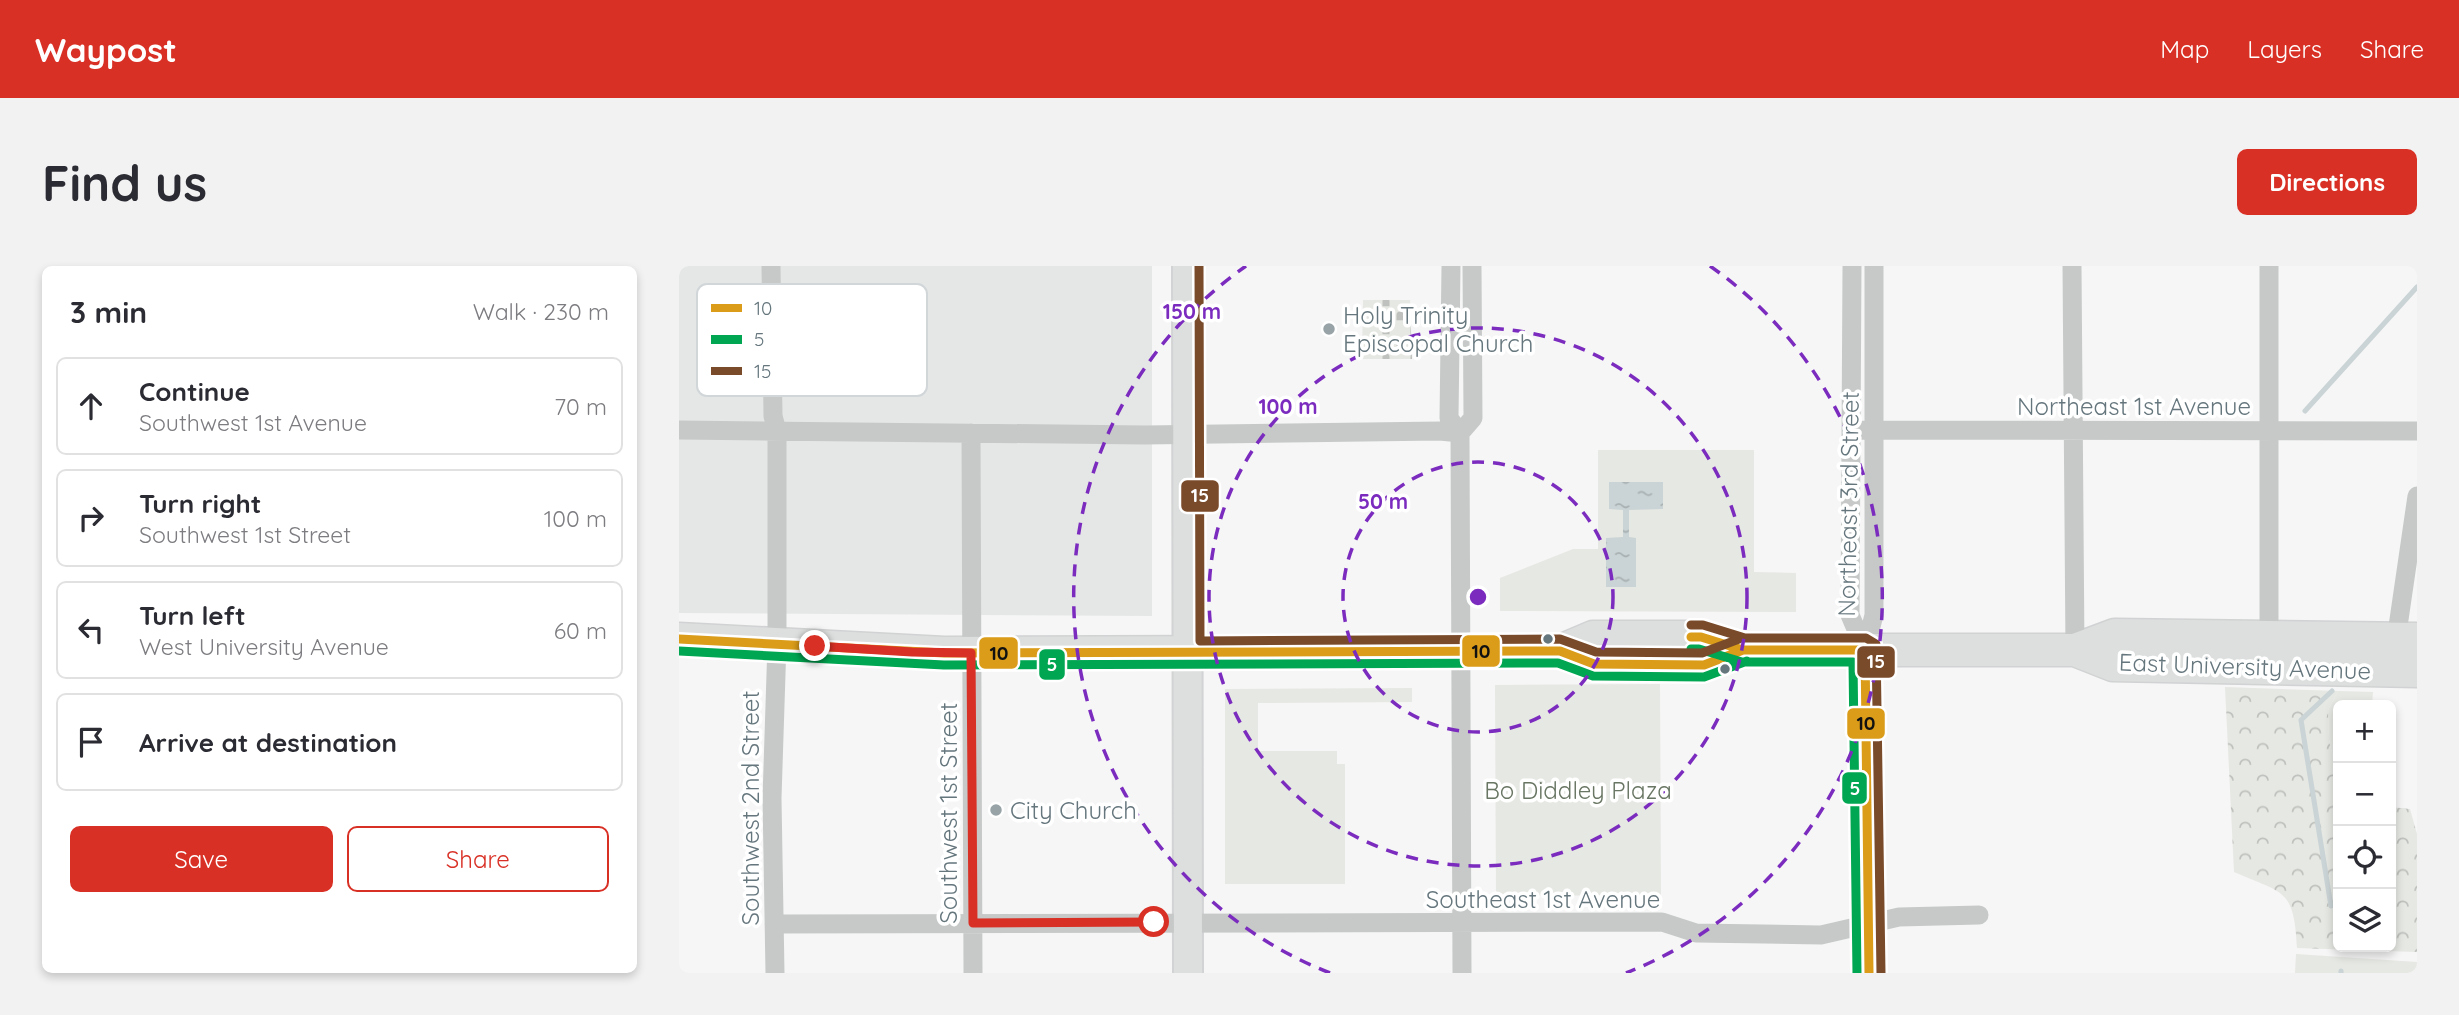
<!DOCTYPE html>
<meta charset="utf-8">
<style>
body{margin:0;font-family:Quicksand,sans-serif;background:#f2f2f3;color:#2b2b33}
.controls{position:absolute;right:21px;bottom:21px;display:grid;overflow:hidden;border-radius:10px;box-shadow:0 4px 10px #0003}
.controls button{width:63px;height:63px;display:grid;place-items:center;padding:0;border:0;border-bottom:2px solid #e1e1e2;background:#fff;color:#2b2b33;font:35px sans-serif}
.stop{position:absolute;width:21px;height:21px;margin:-16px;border:5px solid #d93025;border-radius:50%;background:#fff}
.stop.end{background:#d93025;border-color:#fff;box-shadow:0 2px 7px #0008}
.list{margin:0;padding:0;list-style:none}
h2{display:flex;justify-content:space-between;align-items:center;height:91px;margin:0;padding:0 28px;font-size:30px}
h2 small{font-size:23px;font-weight:400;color:#7c7c81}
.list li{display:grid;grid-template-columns:46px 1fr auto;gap:21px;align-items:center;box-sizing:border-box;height:98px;margin:0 14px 14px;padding:0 14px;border:2px solid #e1e1e2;border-radius:10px}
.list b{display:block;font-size:26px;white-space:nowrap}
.list p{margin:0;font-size:23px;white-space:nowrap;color:#7c7c81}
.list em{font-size:23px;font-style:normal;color:#7c7c81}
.actions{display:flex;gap:14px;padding:21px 28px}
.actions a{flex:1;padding:16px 0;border:2px solid #d93025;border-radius:10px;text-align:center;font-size:24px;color:#d93025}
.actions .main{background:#d93025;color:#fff}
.icon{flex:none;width:38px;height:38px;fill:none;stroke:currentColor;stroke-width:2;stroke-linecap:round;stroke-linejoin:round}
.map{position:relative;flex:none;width:1738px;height:707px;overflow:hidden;border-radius:10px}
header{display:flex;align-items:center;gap:42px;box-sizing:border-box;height:98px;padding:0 35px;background:#d93025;color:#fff}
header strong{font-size:33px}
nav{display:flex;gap:38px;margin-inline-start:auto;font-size:24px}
.intro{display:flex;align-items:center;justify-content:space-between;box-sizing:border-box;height:168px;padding:0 42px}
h1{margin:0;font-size:49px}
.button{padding:18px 32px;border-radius:10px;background:#d93025;color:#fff;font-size:24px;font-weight:700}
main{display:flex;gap:42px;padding:0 42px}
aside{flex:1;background:#fff;border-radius:10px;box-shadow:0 4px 10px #0003}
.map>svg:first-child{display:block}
</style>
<header>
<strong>Waypost</strong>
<nav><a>Map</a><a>Layers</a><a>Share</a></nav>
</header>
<div class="intro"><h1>Find us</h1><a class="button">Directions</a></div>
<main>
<aside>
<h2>3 min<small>Walk · 230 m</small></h2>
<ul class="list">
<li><svg class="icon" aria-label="ahead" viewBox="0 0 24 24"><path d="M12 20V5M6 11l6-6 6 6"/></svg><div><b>Continue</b><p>Southwest 1st Avenue</p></div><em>70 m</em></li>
<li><svg class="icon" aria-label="right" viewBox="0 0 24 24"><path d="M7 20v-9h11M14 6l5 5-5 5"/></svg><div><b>Turn right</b><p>Southwest 1st Street</p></div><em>100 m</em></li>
<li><svg class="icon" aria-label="left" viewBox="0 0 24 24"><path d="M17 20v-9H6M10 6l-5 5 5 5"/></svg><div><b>Turn left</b><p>West University Avenue</p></div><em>60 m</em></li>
<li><svg class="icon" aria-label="arrive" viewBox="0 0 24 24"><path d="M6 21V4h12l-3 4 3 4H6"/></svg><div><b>Arrive at destination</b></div></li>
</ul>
<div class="actions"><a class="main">Save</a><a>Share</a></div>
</aside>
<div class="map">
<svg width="1738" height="707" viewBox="0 0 1738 707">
<defs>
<pattern id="forest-crowns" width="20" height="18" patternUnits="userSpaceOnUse" patternTransform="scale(1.75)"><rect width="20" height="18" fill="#e6e8e3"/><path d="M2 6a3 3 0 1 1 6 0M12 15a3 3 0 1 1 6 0" fill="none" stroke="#bec1bd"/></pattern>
<pattern id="cemetery-stones" width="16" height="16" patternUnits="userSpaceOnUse" patternTransform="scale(1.75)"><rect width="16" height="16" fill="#e6e8e3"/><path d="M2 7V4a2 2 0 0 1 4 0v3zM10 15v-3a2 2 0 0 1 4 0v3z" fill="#bec1bd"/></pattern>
<pattern id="water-ripples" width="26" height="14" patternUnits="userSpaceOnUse" patternTransform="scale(1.75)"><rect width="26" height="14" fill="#cad3d5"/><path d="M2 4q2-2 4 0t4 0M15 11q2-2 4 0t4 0" fill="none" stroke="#a8b0b2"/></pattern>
</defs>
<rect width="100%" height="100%" fill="#f6f6f6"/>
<path fill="#e5e7e6" d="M0 0H473V350L0 347Z"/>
<path fill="#e6e8e3" d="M919 184H1075V306L1117 307V346L821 345V312L894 283H919Z
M981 418 982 629 817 630 816 419Z
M733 422V436L579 437V485H658V498H666V618H546V423Z
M1659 425 1694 426 1693 439H1659V512L1650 474 1649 444Z
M1617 688 1738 696V707H1616Z"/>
<path fill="url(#forest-crowns)" d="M1546 421 1659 425 1649 444 1650 474 1659 512V681H1712V541L1731 543 1738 568V686L1618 682C1615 622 1605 628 1555 606Z"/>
<path fill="url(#cemetery-stones)" d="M684 34H731L733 93H683Z"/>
<path fill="url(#water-ripples)" d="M930 216H984V243L950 244V271L957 272V321H927V272L944 271V244L930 243Z"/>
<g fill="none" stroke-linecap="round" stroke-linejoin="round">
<path stroke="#cad3d5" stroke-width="5" d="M1626 145 1738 21
M1652 640 1622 454 1653 425
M1662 705V707"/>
<g stroke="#d2d3d4" stroke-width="32">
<path id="secondary" d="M508 0 509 707
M1186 384 1190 707"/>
</g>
<g stroke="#d1d2d3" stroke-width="35">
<path id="primary" d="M0 373 265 387 881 385 915 398 1025 399 1064 384
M1396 384 1434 399 1738 405
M881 385 914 371H1022L1064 384H1396L1436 369 1738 373"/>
</g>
<path stroke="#c7c9c9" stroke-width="19" d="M92 0 94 150 98 165V377L93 532 96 707
M772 0 770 152 781 167 783 707
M1173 0 1171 349 1186 384
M1393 0 1396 384
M0 164 466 169 761 165 781 167
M1172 164 1738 165
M292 167 294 707
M781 167 794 152 793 0
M1590 371V0
M1716 381 1738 230
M1186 384 1195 349V0
M95 658 983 656 1017 667 1142 669 1220 651 1300 649"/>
<use href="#secondary" stroke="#dddede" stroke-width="28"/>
<use href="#primary" stroke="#dddede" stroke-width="32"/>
<g stroke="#fff" stroke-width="14">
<path id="bus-1" d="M1012 371H1022L1064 384H1186L1190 707
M0 373 265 387 881 385 915 398 1025 399 1064 384"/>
</g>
<g stroke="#fff" stroke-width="14">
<path id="bus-2" d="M1012 383H1020L1063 396H1174L1178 707
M0 385 265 399 879 397 914 410 1025 411 1068 395"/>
</g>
<g stroke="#fff" stroke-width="14">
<path id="bus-3" d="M520 0 521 375 881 373 917 386 1023 387 1060 373
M1012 359H1024L1066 372H1187L1197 378 1202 707"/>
</g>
<use href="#bus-1" stroke="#da9c19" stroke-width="9"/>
<use href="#bus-2" stroke="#00a651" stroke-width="9"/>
<use href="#bus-3" stroke="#7a4b2a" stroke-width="9"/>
</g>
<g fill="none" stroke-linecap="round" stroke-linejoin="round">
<path stroke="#d93025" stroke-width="9" d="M136 380 233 386 292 387 294 657 475 656"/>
</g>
<g fill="none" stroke="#7b2cbf" stroke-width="3.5" stroke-dasharray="12 9">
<circle cx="799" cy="331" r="135"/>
<circle cx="799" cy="331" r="269"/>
<path d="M651 707A404 404 0 0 1 567 0M1031 0A404 404 0 0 1 947 707"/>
</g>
<g fill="#98a3a7" stroke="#fff" stroke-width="2.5">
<circle cx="650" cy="63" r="7"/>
<circle cx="317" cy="544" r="7"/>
</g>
<g fill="#65767d" stroke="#fff" stroke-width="2.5">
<circle cx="869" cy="373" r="6"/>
<circle cx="1046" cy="403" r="6"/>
</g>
<g text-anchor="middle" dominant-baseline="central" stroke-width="7" stroke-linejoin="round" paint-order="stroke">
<g font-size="24" fill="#65767d" stroke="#fff" text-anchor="start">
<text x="664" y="49">Holy Trinity<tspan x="664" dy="28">Episcopal Church</tspan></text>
<text x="331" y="544">City Church</text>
</g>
<g font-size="24" fill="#65767d" stroke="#fff">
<text x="1455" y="140">Northeast 1st Avenue</text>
<text transform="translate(1169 238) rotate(-89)">Northeast 3rd Street</text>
<text transform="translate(1566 400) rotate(2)">East University Avenue</text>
<text transform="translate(71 542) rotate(-90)">Southwest 2nd Street</text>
<text transform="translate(269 547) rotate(-90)">Southwest 1st Street</text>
<text x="864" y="633">Southeast 1st Avenue</text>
</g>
<g font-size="24" fill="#697663" stroke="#fff">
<text x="899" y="524">Bo Diddley Plaza</text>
</g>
</g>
<rect x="18" y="18" width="230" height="112" rx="10" fill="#fff" stroke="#d1d6d8" stroke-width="2"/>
<rect x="32" y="38" width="31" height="8" fill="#da9c19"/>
<rect x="32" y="69" width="31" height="9" fill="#00a651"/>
<rect x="32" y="101" width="31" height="8" fill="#7a4b2a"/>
<g font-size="19" fill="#65767d">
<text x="75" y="49">10</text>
<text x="75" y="80">5</text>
<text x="75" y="112">15</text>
</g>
<circle cx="799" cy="331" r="10" fill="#7b2cbf" stroke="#fff" stroke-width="3.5"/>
<g font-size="21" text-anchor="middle" font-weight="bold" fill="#7b2cbf" stroke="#fff" stroke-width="7" stroke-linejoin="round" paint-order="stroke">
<text x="513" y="53">150 m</text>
<text x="609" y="148">100 m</text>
<text x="704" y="243">50 m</text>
</g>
<g stroke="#fff" stroke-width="2.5">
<rect x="501" y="213" width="40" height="34" rx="7" fill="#7a4b2a"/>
<rect x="782" y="368" width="40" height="34" rx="7" fill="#da9c19"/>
<rect x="299" y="370" width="41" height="34" rx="7" fill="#da9c19"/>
<rect x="1177" y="379" width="40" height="34" rx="7" fill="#7a4b2a"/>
<rect x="359" y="382" width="28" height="33" rx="7" fill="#00a651"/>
<rect x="1167" y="441" width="40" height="33" rx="7" fill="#da9c19"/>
<rect x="1162" y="505" width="27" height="34" rx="7" fill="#00a651"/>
</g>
<g font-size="19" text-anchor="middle" font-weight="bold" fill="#fff">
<text x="521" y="236">15</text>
<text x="1197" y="402">15</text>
<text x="373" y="405">5</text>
<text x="1176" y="529">5</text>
</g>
<g font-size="19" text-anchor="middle" font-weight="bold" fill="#111">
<text x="802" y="392">10</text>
<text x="320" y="394">10</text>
<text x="1187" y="464">10</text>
</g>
</svg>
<div class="controls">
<button>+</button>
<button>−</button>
<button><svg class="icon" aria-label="locate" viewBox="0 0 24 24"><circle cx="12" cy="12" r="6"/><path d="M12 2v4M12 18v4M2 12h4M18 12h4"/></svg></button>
<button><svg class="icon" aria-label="layers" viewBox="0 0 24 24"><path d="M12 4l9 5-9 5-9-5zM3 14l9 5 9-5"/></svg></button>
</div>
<div class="stop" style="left:475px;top:656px"></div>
<div class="stop end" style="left:136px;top:380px"></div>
</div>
</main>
